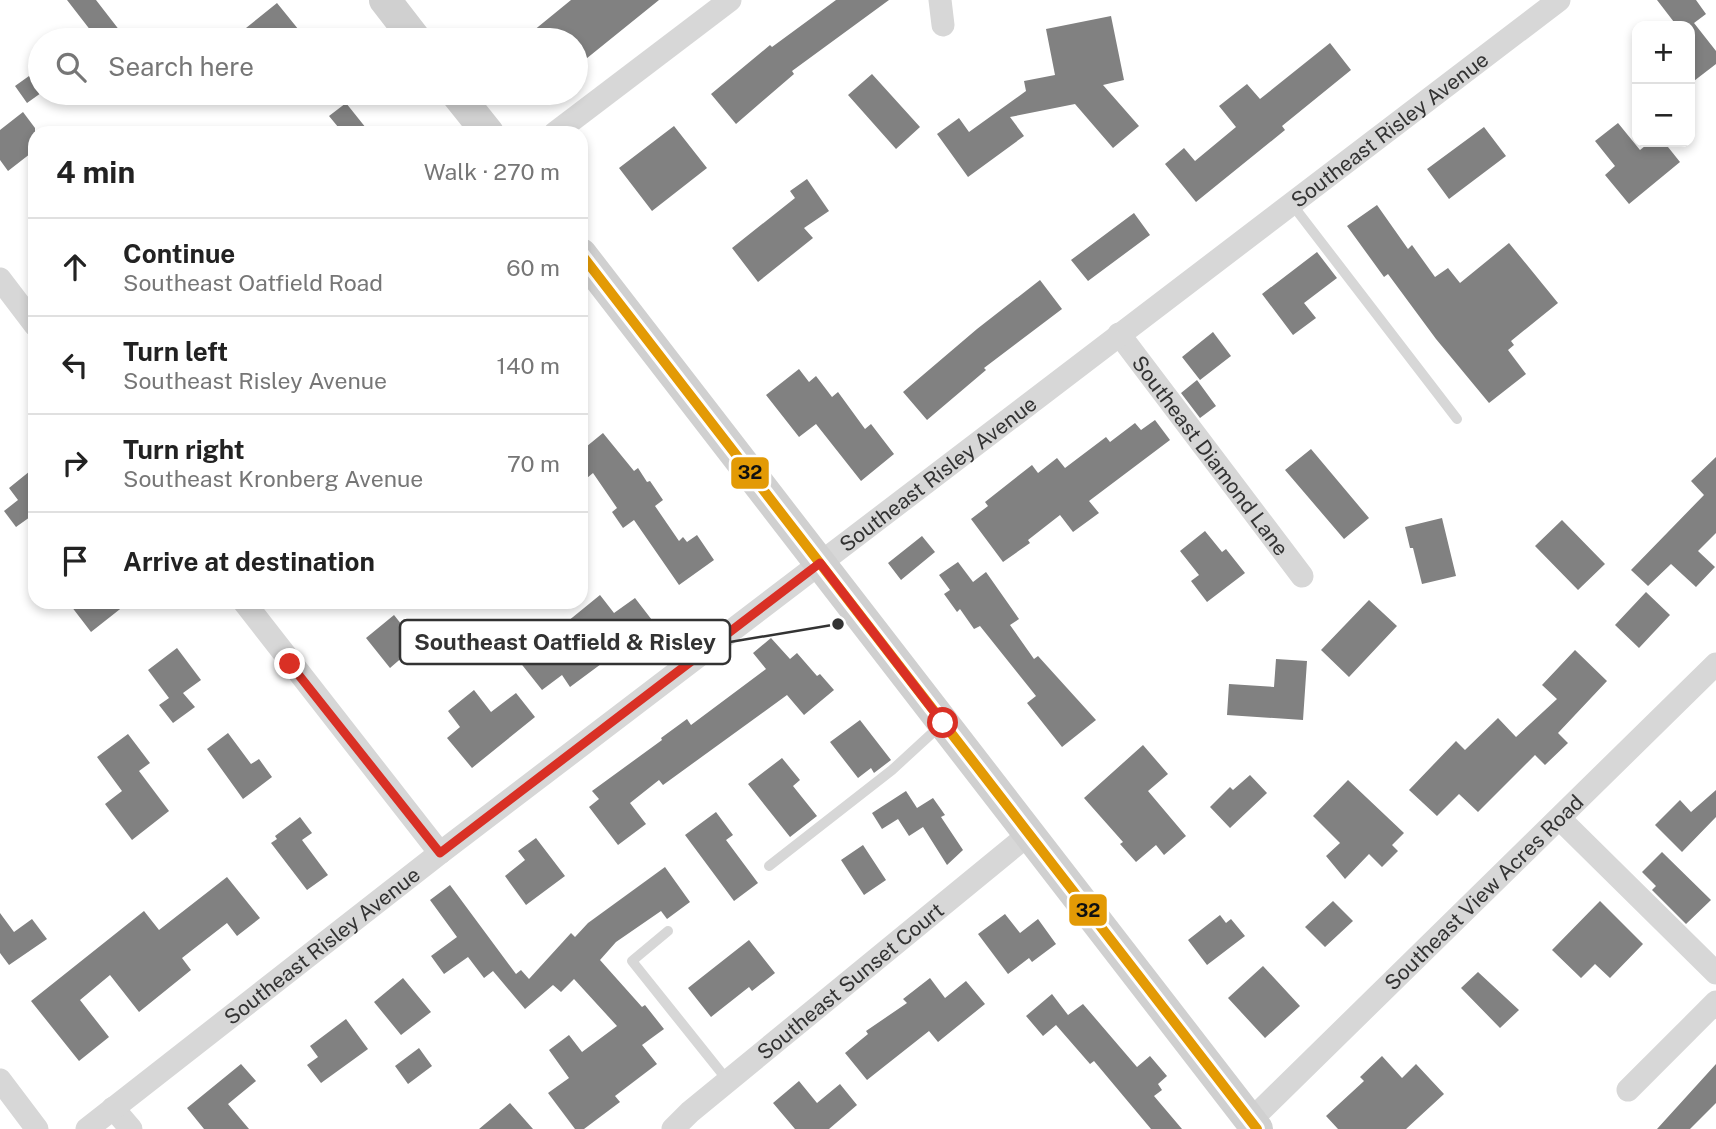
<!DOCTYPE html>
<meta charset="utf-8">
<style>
body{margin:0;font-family:"Public Sans",sans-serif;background:#f2f2f2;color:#222}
.controls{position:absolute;right:21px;top:21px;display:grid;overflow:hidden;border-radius:14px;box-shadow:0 4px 10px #0003}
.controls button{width:63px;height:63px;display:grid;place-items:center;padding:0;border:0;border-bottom:2px solid #e0e0e0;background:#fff;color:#222;font:35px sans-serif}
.stop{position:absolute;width:21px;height:21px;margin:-16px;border:5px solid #d93025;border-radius:50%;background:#fff}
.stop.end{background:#d93025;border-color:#fff;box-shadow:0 2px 7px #0008}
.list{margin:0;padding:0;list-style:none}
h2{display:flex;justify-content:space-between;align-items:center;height:91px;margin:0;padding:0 28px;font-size:30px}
h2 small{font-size:23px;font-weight:400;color:#767676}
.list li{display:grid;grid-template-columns:46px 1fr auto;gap:21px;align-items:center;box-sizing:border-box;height:98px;padding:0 28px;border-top:2px solid #e0e0e0}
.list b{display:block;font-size:26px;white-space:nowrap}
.list p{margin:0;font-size:23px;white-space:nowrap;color:#767676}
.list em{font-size:23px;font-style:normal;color:#767676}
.icon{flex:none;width:38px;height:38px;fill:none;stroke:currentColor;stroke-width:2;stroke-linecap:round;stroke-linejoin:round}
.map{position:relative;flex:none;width:1716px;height:1129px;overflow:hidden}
.search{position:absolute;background:#fff;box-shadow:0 4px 10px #0003;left:28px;top:28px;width:560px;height:77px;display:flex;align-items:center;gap:18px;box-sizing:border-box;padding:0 24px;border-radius:38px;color:#767676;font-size:26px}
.panel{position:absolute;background:#fff;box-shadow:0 4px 10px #0003;left:28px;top:126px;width:560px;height:483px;border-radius:21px}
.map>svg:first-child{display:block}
</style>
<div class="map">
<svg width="1716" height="1129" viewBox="0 0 1716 1129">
<rect width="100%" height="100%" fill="#fff"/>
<path fill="#818181" d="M67 0H96L127 40H98Z
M571 0H659L576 67V40H522Z
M836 0H889L792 71 794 74 736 124 711 94 770 45 772 47Z
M1657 0H1696L1706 14 1694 23 1716 51V64L1690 84V26H1677Z
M277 3 307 40H231Z
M1111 16 1124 80 1103 85 1139 126 1113 148 1075 104 1010 117 1024 136 968 177 937 134 959 118 969 132 1026 91 1024 81 1055 75 1046 29Z
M1330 43 1351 70 1282 126 1285 130 1196 202 1165 164 1184 148 1195 161 1236 127 1219 106 1247 84 1260 99Z
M872 74 920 127 896 149 848 95Z
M29 76 41 93 27 103 15 86Z
M346 103 370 133H343L329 116Z
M23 112 35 128V150L8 171 0 160V130Z
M1618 123 1640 150 1650 142H1664L1680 162 1629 204 1605 175 1615 166 1595 141Z
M674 126 707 168 652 211 619 168Z
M1484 127 1506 156 1449 199 1427 169Z
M807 179 829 211 804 228 813 238 758 282 732 248 795 198 790 191Z
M1377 205 1408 249 1412 245 1435 277 1448 268 1460 283 1509 243 1558 303 1511 341 1514 345 1508 350 1526 374 1489 403 1436 339 1388 274 1384 277 1347 226Z
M1134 213 1150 235 1088 281 1071 260Z
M1317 252 1337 278 1304 303 1316 318 1293 335 1262 294Z
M1040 280 1062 309 984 368 986 370 927 420 903 392 977 329Z
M1213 332 1231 356 1200 380 1182 357Z
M799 369 809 382 816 376 832 397 838 392 865 429 871 424 894 454 861 481 816 424 799 437 766 395Z
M1197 380 1216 406 1200 418 1181 393Z
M1155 420 1170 440 1089 501 1099 513 1073 532 1060 515 1028 540 1030 543 1003 562 971 519 988 506 985 502 1032 465 1038 473 1057 458 1065 468 1106 437 1110 442 1135 423 1141 430Z
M603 433 634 471 638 468 647 482 650 481 663 500 655 506 679 541 683 537 687 542 697 535 714 560 679 585 634 520 623 528 612 512 617 508 593 473 581 483V451Z
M1311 449 1369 518 1344 539 1285 470Z
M1716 457V533L1698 551 1715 567 1696 587 1671 564 1648 586 1631 570 1704 495 1691 481Z
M35 467V523L30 517 16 527 4 511 18 500 9 488Z
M1442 518 1456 576 1422 584 1413 548H1410L1405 527Z
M1562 520 1605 564 1578 590 1535 546Z
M1205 531 1222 552 1226 549 1245 573 1207 602 1191 581 1199 575 1180 551Z
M922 536 935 552 901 580 888 563Z
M958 562 973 582 986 572 1019 619 1010 625 1034 659 1038 656 1096 720 1062 747 1027 703 1036 696 980 626 974 629 960 609 957 612 944 594 950 590 939 575Z
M1646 592 1670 615 1639 648 1615 625Z
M600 595 614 613 635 598 655 624 570 687 562 675 542 690 519 661Z
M1369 600 1397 626 1349 677 1321 650Z
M68 602H129L91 632Z
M394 615 414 640 428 630 439 645 413 665 405 655 390 668 366 638Z
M771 638 790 659 797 653 817 676 820 674 834 690 804 715 787 695 663 785 659 780 630 803 646 824 618 845 589 807 599 799 592 791 662 740 661 738 687 719 691 725 766 669 753 653Z
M177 648 201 680 183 693 195 707 173 723 159 705 169 698 148 670Z
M1575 650 1607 681 1558 733 1568 743 1545 765 1535 755 1478 812 1459 794 1437 816 1409 790 1456 741 1465 750 1498 718 1516 737 1557 699 1542 685Z
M1276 659 1307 661 1303 720 1227 715 1229 684 1274 687Z
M474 690 491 712 516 693 535 717 472 768 447 738 460 727 448 711Z
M860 720 891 760 874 773 871 768 858 778 830 742Z
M228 733 251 764 259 759 272 777 243 799 207 749Z
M128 734 150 763 139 771 169 811 132 840 105 804 122 791 97 757Z
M1143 745 1168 774 1148 791 1186 836 1164 855 1156 845 1136 862 1120 844 1123 842 1084 798Z
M782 758 800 780 793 786 817 816 790 837 748 784Z
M1250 775 1267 793 1230 828 1210 807 1230 787 1233 790Z
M1348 780 1404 833 1392 845 1398 851 1382 867 1369 854 1345 879 1326 856 1340 843 1313 816Z
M1716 790V817L1682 852 1655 825 1680 800 1691 812Z
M906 791 917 808 933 798 945 815 941 817 963 850 947 865 923 827 909 836 898 819 882 829 872 813Z
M716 812 733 835 726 840 758 883 734 901 685 835Z
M300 817 312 833 302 840 328 875 307 890 271 843 277 839 275 836Z
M536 838 565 876 526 905 505 876 525 860 518 851Z
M863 845 886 880 864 895 841 860Z
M1662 852 1711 900 1686 924 1652 890 1656 886 1642 872Z
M665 867 690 902 667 919 661 911 616 942 600 960 642 1007 645 1005 664 1029 642 1045 657 1064 615 1096 620 1102 584 1129H575L548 1093 569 1078 549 1050 569 1035 582 1052 617 1026 574 979 561 992 553 985 525 1009 493 971 484 978 468 957 444 974 431 956 457 937 430 900 450 885 516 974 521 970 529 979 571 933 575 937 588 923Z
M227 877 260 918 237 936 227 923 182 958 191 970 139 1012 110 975 80 1000 109 1037 79 1061 31 1001 144 911 159 930Z
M1333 901 1353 921 1325 947 1305 927Z
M1600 901 1643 944 1610 978 1595 964 1581 978 1552 950Z
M0 913 14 932 32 919 47 939 9 965 0 953Z
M1005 914 1020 933 1038 919 1056 944 1032 962 1029 958 1008 974 978 934Z
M1220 915 1226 923 1231 919 1245 936 1207 965 1188 940Z
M749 940 775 973 752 991 749 987 711 1017 688 988Z
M1263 966 1300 1006 1265 1038 1228 998Z
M1478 972 1519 1010 1500 1028 1461 988Z
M403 978 431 1012 401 1035 374 1002Z
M930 978 945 998 966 981 985 1004 938 1042 929 1031 867 1080 845 1053 868 1034 866 1031 907 1003 903 999Z
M1052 994 1068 1015 1083 1004 1137 1067 1150 1056 1167 1076 1158 1084 1162 1090 1154 1096 1182 1129H1151L1094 1061 1090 1064 1056 1025 1043 1036 1026 1016Z
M346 1019 368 1049 321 1083 307 1065 318 1057 310 1046Z
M419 1048 432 1066 408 1084 395 1066Z
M1382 1056 1402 1078 1416 1064 1444 1094 1406 1129H1338L1326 1116 1364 1081 1360 1077Z
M241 1064 256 1081 228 1104 249 1129H204L187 1108Z
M1716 1064V1103L1690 1129H1657Z
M799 1081 817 1103 840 1084 857 1105 829 1129H795L773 1103Z
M510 1103 533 1129H479Z"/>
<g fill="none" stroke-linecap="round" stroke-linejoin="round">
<path stroke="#d7d7d7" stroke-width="10" d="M1291 203 1457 419
M769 866 892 770 941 725
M668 931 632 961 728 1081"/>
<g stroke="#d7d7d7" stroke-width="23">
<path d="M940 0 943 25"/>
<path d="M555 133 730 0"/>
<path d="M0 279 35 325"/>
<path id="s1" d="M1119 334 1302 576"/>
<path d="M244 602 440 853"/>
<path d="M1560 819 1716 973"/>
<path d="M0 1080 37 1129"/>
<path d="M1628 1090 1716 1002"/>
<path d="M113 1108 131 1129"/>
<path id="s2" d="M1250 1121 1716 664"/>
<path id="s3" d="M87 1129 440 853 1559 0"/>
<path id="s4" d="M673 1129 690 1112 1029 834"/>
</g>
<path stroke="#d0d0d0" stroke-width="32" d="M385 0 416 40
M456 93 488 133
M581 254 1257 1129"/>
<g stroke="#fff" stroke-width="16">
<path id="bus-1" d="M581 254 1257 1129"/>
</g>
<use href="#bus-1" stroke="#e39a05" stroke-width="10"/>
</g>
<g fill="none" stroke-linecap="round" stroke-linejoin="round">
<path stroke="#d93025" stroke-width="9" d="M290 664 440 853 820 563 943 723"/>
</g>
<g text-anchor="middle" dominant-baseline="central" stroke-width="7" stroke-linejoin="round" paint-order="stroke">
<g font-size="21" fill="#333" stroke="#fff">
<text stroke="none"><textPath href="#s3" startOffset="1642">Southeast Risley Avenue</textPath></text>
<text stroke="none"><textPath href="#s1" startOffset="152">Southeast Diamond Lane</textPath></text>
<text stroke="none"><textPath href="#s3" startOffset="1074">Southeast Risley Avenue</textPath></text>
<text stroke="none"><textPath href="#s2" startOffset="327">Southeast View Acres Road</textPath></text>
<text stroke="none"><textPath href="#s3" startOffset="298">Southeast Risley Avenue</textPath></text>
<text stroke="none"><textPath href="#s4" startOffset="231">Southeast Sunset Court</textPath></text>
</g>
</g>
<path fill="none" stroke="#333" stroke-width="2.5" d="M838 624L730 642"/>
<circle fill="#333" stroke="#fff" stroke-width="2.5" cx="838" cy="624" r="7"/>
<rect fill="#fff" stroke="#333" stroke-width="2.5" x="400" y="620" width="330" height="44" rx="7"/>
<g font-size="23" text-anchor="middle" font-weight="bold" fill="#333">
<text x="565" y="650">Southeast Oatfield &amp; Risley</text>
</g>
<g stroke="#fff" stroke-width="2.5">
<rect x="730" y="456" width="40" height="34" rx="7" fill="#e39a05"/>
<rect x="1068" y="893" width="40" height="34" rx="7" fill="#e39a05"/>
</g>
<g font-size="19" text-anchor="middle" font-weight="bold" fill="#111">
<text x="750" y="479">32</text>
<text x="1088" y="917">32</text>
</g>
</svg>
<div class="controls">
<button>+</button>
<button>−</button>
</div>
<div class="stop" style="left:943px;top:723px"></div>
<div class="stop end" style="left:290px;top:664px"></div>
<div class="search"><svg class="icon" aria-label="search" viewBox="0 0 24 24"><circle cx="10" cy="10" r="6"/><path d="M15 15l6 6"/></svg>Search here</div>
<section class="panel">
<h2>4 min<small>Walk · 270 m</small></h2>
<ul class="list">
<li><svg class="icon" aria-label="ahead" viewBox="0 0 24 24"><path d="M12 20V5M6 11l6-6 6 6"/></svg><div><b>Continue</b><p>Southeast Oatfield Road</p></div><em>60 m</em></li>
<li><svg class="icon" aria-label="left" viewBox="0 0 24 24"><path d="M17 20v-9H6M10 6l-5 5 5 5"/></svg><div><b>Turn left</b><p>Southeast Risley Avenue</p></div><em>140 m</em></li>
<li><svg class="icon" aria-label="right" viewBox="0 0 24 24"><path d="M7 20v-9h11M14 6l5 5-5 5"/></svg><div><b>Turn right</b><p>Southeast Kronberg Avenue</p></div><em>70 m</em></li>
<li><svg class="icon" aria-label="arrive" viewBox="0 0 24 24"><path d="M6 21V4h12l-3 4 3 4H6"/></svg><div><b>Arrive at destination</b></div></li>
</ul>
</section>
</div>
